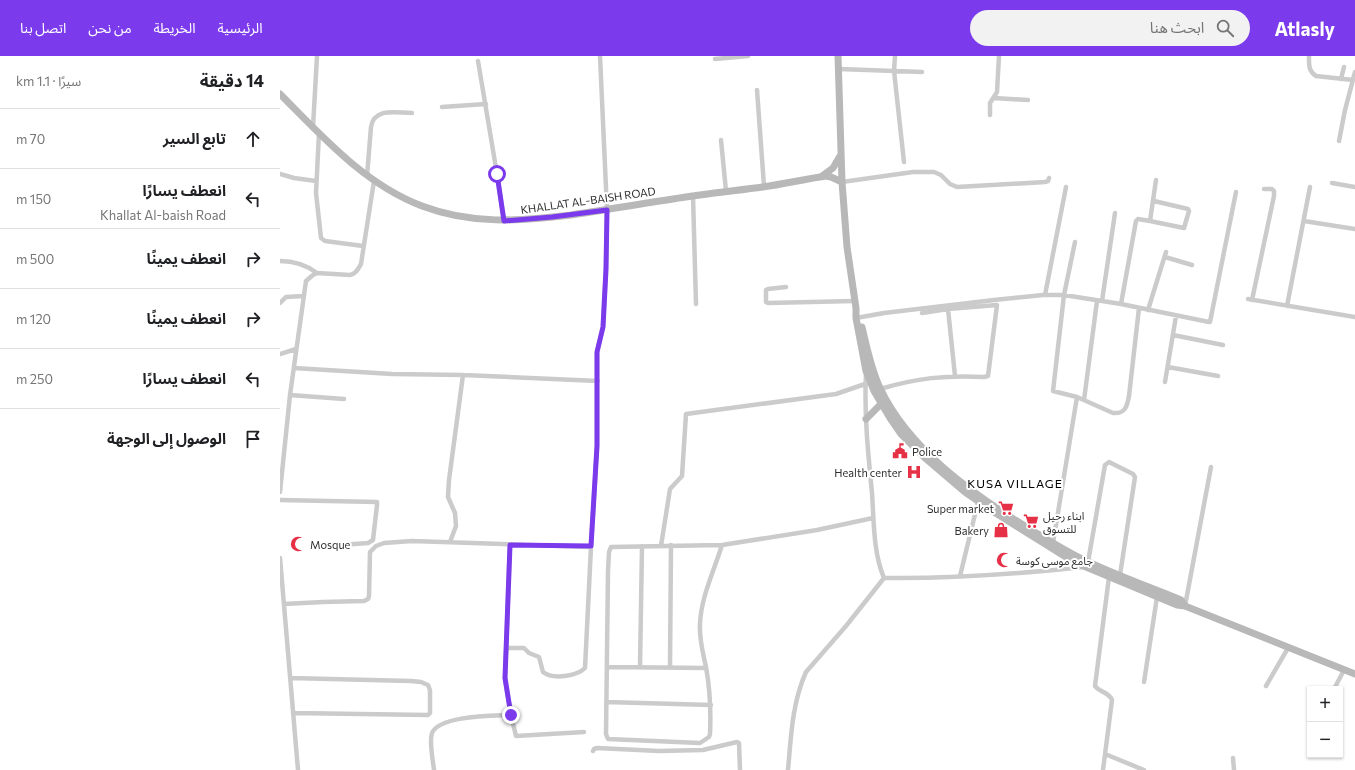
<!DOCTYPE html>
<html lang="ar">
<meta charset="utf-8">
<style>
body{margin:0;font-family:Commissioner,"Noto Sans Arabic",sans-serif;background:#f2f2f2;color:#202124;direction:rtl}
.controls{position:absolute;right:12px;bottom:12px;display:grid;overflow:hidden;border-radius:0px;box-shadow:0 1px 3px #0004}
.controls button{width:36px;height:36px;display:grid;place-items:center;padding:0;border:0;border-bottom:1px solid #e0e0e0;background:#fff;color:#202124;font:20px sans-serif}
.stop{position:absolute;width:12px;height:12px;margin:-9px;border:3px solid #7c3aed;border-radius:50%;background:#fff}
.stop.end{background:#7c3aed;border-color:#fff;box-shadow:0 1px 4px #0008}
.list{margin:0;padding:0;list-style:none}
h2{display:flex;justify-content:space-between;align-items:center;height:52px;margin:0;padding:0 16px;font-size:17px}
h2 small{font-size:13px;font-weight:400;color:#757577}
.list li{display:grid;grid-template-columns:26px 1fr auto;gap:12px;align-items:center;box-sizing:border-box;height:60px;padding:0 16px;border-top:1px solid #e0e0e0}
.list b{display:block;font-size:15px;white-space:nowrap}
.list p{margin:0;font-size:13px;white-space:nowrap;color:#757577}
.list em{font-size:13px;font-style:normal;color:#757577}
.icon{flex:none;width:22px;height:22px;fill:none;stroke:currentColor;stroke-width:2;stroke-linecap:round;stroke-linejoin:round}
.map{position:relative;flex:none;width:1075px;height:714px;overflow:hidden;direction:ltr}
header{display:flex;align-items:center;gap:24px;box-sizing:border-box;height:56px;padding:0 20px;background:#7c3aed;color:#fff}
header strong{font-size:19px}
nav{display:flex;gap:22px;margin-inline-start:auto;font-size:14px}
.search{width:280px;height:36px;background:#f2f2f2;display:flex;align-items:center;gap:10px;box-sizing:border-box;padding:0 14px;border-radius:22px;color:#757577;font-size:15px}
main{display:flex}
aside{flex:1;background:#fff}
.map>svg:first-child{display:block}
</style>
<header>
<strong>Atlasly</strong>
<div class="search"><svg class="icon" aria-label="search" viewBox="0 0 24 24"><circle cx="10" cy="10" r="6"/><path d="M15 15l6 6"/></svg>ابحث هنا</div>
<nav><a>الرئيسية</a><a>الخريطة</a><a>من نحن</a><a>اتصل بنا</a></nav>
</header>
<main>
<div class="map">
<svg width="1075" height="714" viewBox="0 0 1075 714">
<rect width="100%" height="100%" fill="#fff"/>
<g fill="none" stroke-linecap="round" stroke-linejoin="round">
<path stroke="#cbcbcb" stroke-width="4.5" d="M615 0 614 15 624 106
M1029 0C1029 8 1028 15 1036 20L1073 24
M435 3 468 0
M198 5 217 118 224 165
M559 13 642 16
M1061 23 1064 11
M477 34 484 130
M714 42 748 44
M162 51 206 48
M710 59V47L717 36 719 0
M33 71 37 0
M39 77 36 137 41 182 45 185 83 190
M441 84 446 135
M1059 85 1065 54 1075 16
M0 118 14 122 36 125
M87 120 91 71C94 51 116 57 132 57
M562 126 633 116H654L661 119 670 128 677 131 765 126 768 125 769 122
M1052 127 1075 131
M413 140 416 248
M870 165 904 172 909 155 908 153 874 145
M1024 165 1075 173
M795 186 784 239 773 335 797 341 833 357C845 358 847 351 849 340L859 252
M885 201 912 209
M0 205C14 205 25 208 37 217
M506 231 488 233 486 234V246L488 247 574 245
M765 239 786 131
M968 243 1075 261
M972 244 994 140V135L992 133H984
M822 245 835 157
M0 247 6 241 23 240
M841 248 856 165 858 163 870 165 876 124
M1007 250 1030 131
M868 254 886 196
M642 257 668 253
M576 262 604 257 714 244 763 239H784L841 248 929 266H930L956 136
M893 279 943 289
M0 298 16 293
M888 311 938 320
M14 312 112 318 183 319 318 325
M586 317C584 357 588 397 592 437 594 465 593 496 604 522
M885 326 896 260
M600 333C637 322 665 319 704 321L708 320 717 249 668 253 675 320
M10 339 64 343
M804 344 817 245
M0 436 10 339 26 225 33 219 37 217 70 219C76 218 78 213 81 208L94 125
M0 444 97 446V449L93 484 88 487 61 489
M170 486 176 470 175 457 168 441 169 424 183 319
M773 487 797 341
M230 489 225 623 231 659 236 680 304 676
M442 489C434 515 421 541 420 568 419 583 423 597 426 611 430 633 431 656 430 678L429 681 420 687 328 683 326 678 328 515 329 496 331 491 442 489 537 474 593 462
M381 490 390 433 402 420 406 358 556 338 585 328
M0 502 18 714
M808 506 825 409 829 406 853 418 855 421 840 519
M680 520 698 446
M604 522C670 523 737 518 804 511
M4 548 43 546 84 545 88 543 89 540 90 496 96 490 104 487 132 485 311 491 317 390V296L323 271 326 213 327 154 320 0
M905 550 931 411
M226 592H244L249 597 259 601 263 616C273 624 297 620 305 612L311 491
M327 611 426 612
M360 611 362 490
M390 611 391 489
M10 622 131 625 141 626 148 629 150 634V657L148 659 13 657
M864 626 877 541
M986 630 1008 592
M1054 633 1064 614
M326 646 431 649
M313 695 314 693 317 692 379 695 423 694 457 686 459 687 460 714
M825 698 864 714
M953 702 954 714
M154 714C153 705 149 685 152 677 160 659 214 660 231 659
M508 714C511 681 512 647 526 616L566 570 604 522
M823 714 832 644C829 636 819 636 815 630L829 521"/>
<path stroke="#b8b8b8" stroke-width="7" d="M558 0 562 126 567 191 576 252V262L586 315 594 335 610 362 621 378 644 401 685 436 714 456 794 506 897 549 905 550 1075 618
M0 38C42 80 84 128 142 150 192 169 239 165 291 159 325 154 359 148 393 143 423 138 453 135 483 131 504 128 525 123 546 120L551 121 562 126
M542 120 553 112 560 100
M582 271C587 292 591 313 600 332 629 394 695 440 753 475 768 484 784 494 800 502 832 518 867 530 901 544L905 550
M586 363 601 348"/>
</g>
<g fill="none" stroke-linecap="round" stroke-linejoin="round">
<path stroke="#7c3aed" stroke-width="5" d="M217 118 224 165 272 161 327 154 326 213 323 271 317 296V390L311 490 230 489 225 622 231 659"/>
</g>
<defs>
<g id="civic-bare" transform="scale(1.2)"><path d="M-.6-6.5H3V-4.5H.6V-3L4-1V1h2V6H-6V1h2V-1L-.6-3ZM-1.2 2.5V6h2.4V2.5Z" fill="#e63046" stroke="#fff" stroke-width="2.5" paint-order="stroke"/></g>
<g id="hospital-bare" transform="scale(1.2)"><path d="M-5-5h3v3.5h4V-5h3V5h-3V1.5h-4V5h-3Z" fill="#e63046" stroke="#fff" stroke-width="2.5" paint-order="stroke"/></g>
<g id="supermarket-bare" transform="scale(1.2)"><path d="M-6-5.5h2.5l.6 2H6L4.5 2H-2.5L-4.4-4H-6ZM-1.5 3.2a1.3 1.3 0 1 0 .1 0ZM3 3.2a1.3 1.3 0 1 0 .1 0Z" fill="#e63046" stroke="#fff" stroke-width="2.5" paint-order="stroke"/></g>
<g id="shop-bare" transform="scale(1.2)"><path d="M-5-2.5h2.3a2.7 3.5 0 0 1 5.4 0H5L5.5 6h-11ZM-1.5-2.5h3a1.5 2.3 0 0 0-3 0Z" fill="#e63046" stroke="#fff" stroke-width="2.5" paint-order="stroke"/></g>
<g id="mosque-bare" transform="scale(1.2)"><path d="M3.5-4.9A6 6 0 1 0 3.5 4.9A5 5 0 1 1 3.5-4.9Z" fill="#e63046" stroke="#fff" stroke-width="2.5" paint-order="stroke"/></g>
</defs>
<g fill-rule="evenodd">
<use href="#civic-bare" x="620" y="395"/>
<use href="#hospital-bare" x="634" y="416"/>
<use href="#supermarket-bare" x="726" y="452"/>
<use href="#supermarket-bare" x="751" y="465"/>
<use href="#shop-bare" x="721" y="474"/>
<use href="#mosque-bare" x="18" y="488"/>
<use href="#mosque-bare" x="724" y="504"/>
</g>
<g text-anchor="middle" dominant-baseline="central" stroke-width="4" stroke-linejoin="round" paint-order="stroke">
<g font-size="11" fill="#2e2e2e" stroke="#fff">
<text transform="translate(308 144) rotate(-8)">KHALLAT AL-BAISH ROAD</text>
</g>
<g font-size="11" fill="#2e2e2e" stroke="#fff" text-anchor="start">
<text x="632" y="395">Police</text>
<text x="622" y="416" text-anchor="end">Health center</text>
<text x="714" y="452" text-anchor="end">Super market</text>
<text x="763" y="459">ابناء رحيل<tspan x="763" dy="13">للتسوق</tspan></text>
<text x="709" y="474" text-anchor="end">Bakery</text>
<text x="30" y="488">Mosque</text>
<text x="736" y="504">جامع موسى كوسة</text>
</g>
<g font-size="12" letter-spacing="1" fill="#000" stroke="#fff">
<text x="735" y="427">KUSA VILLAGE</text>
</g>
</g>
</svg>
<div class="controls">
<button>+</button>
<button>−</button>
</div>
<div class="stop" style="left:217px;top:118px"></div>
<div class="stop end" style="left:231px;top:659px"></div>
</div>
<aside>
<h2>14 دقيقة<small>سيرًا · 1.1 km</small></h2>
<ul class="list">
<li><svg class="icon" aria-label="ahead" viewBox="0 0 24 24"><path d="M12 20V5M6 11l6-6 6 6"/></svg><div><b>تابع السير</b></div><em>70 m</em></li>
<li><svg class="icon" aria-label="left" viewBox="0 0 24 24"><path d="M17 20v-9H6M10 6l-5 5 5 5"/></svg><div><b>انعطف يسارًا</b><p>Khallat Al-baish Road</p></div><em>150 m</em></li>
<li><svg class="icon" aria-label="right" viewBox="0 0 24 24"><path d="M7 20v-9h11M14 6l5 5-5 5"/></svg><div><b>انعطف يمينًا</b></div><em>500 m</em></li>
<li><svg class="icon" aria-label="right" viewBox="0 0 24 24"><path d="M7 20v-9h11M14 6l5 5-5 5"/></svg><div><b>انعطف يمينًا</b></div><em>120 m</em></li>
<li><svg class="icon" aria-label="left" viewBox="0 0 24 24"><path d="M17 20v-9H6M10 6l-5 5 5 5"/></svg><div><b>انعطف يسارًا</b></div><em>250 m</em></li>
<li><svg class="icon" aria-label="arrive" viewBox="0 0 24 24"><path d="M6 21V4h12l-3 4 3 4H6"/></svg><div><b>الوصول إلى الوجهة</b></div></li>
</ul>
</aside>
</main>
